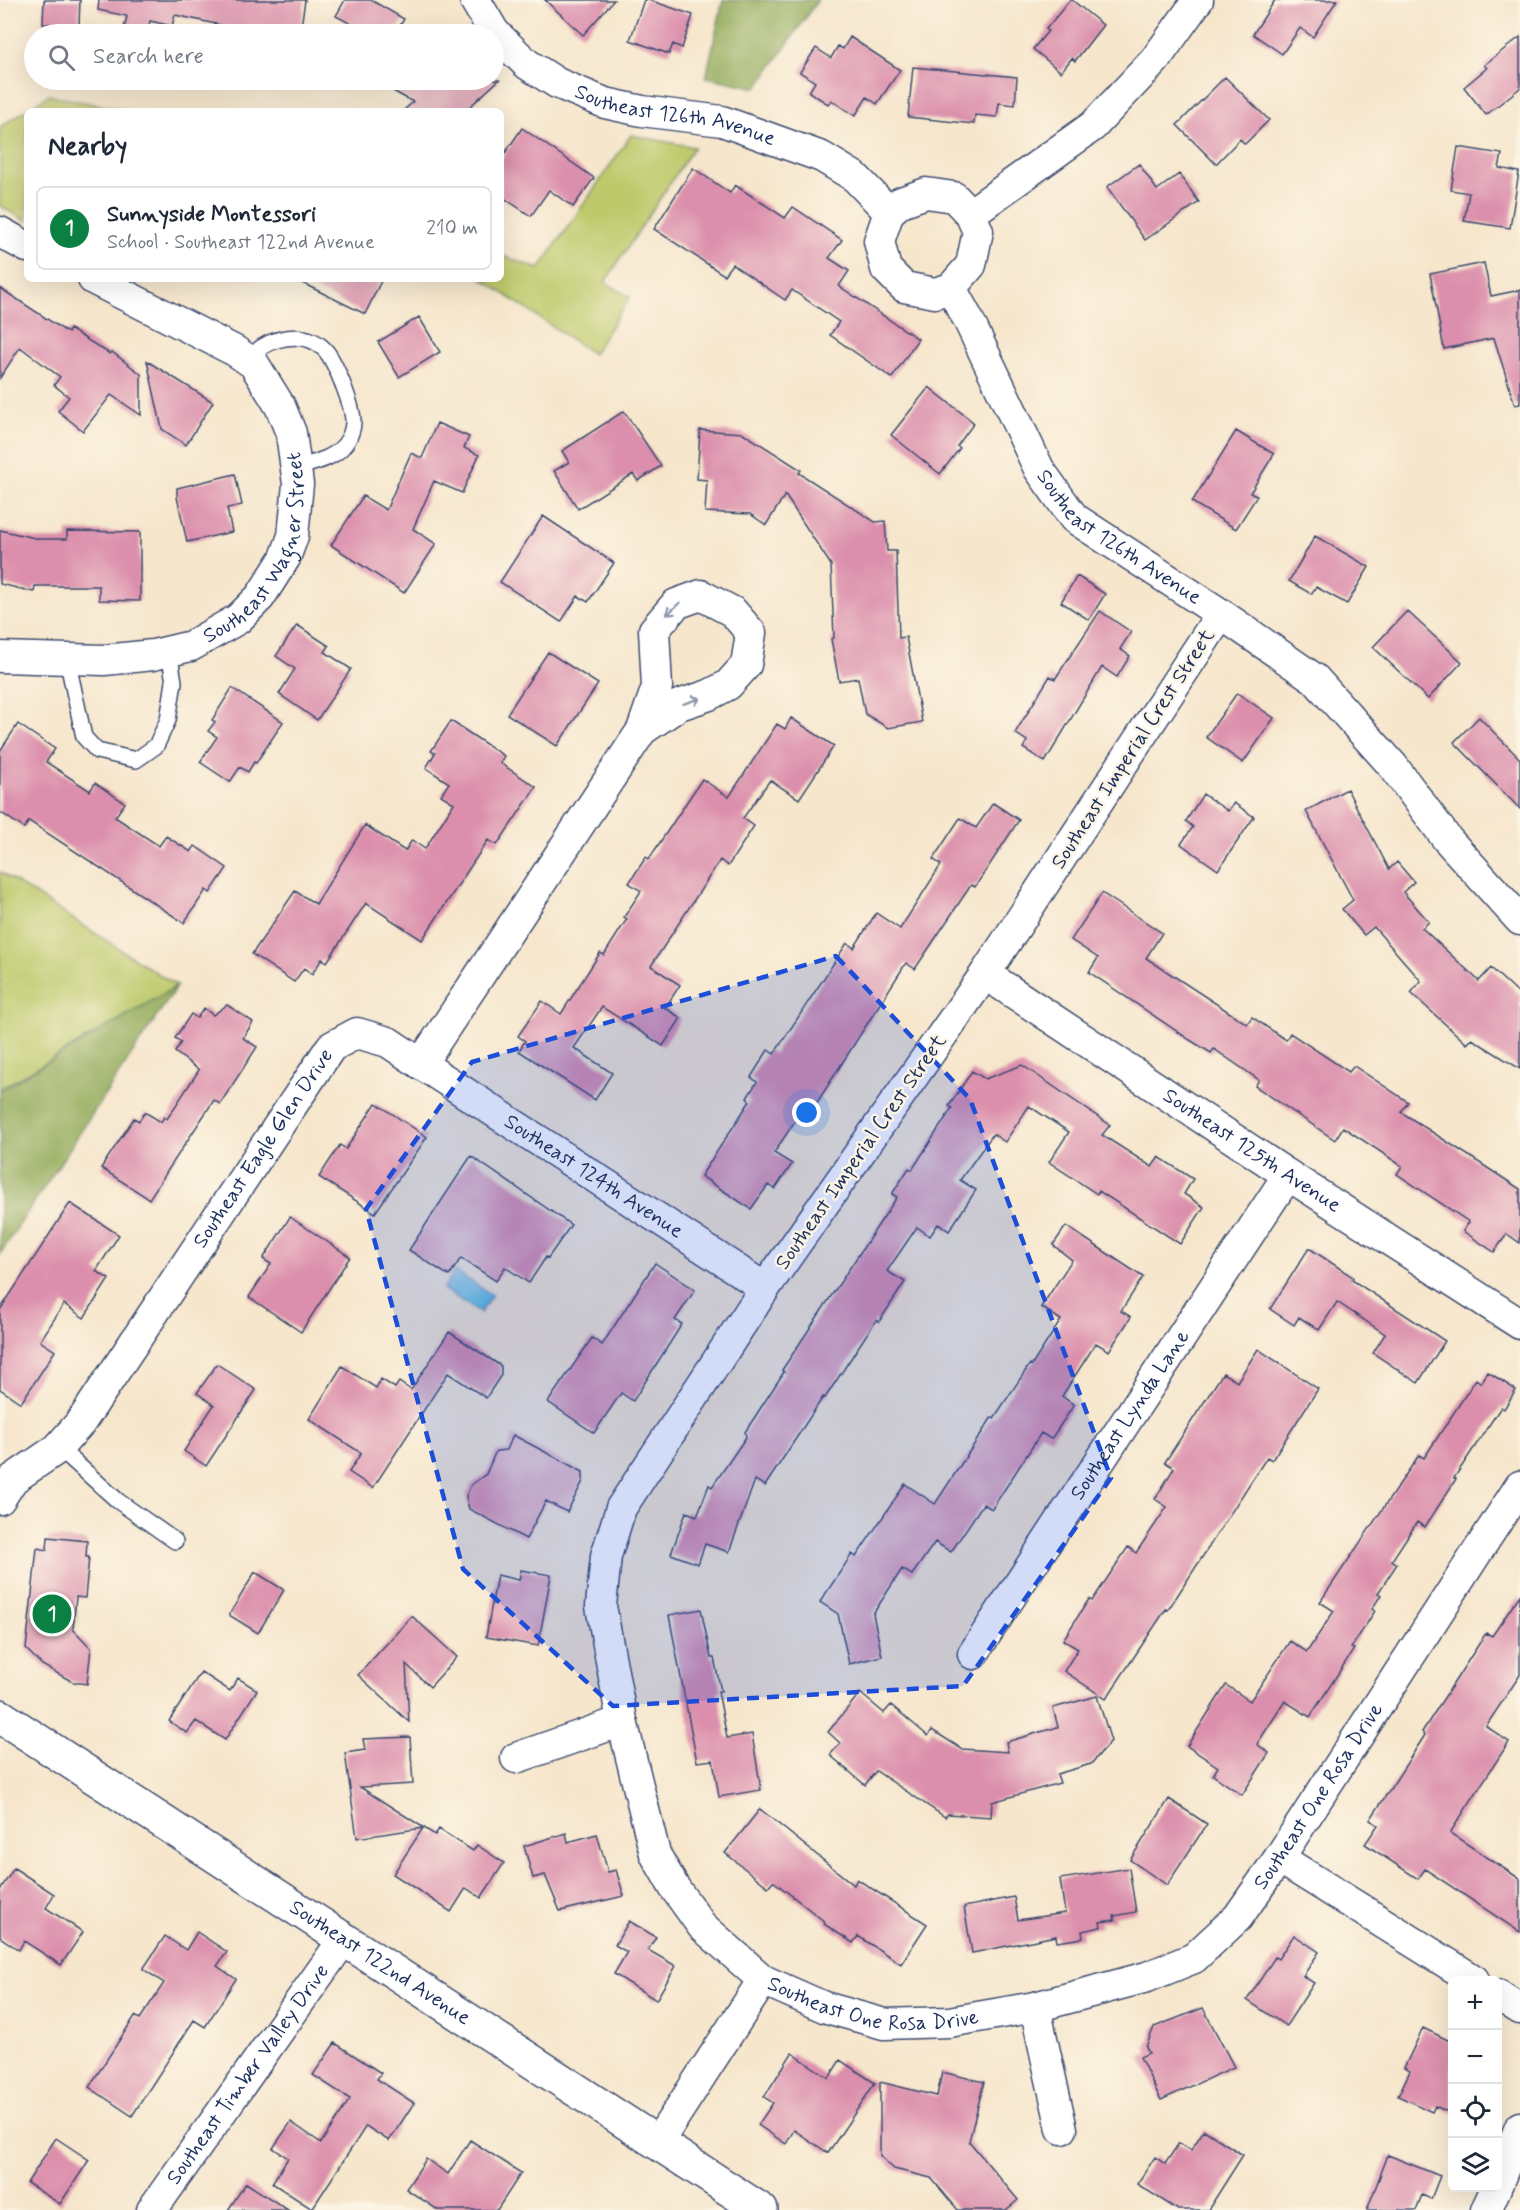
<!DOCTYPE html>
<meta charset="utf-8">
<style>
body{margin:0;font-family:Mynerve,sans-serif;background:#f2f2f3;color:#1f2937}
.controls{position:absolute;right:18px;bottom:18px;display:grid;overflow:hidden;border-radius:9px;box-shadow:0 6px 24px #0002}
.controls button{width:54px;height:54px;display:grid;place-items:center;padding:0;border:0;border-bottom:2px solid #e0e1e3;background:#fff;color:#1f2937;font:30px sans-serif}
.you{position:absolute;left:807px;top:1113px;width:21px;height:21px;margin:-15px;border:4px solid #fff;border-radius:50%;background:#1a73e8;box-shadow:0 0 0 9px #1a73e833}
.badge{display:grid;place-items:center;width:39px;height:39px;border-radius:50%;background:#0b8043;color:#fff;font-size:20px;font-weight:700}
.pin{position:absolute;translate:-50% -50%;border:3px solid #fff;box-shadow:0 2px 6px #0006}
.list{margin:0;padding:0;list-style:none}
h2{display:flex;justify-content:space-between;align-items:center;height:78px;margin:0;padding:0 24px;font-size:26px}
h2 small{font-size:20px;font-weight:400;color:#747a83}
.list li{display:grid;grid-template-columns:39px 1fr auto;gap:18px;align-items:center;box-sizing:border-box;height:84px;margin:0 12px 12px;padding:0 12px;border:2px solid #e0e1e3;border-radius:9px}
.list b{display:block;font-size:22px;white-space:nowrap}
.list p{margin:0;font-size:20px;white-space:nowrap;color:#747a83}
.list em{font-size:20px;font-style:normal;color:#747a83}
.icon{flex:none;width:33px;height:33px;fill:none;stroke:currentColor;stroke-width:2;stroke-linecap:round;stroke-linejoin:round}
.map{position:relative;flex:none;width:1520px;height:2210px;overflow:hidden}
.search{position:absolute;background:#fff;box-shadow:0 6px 24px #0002;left:24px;top:24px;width:480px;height:66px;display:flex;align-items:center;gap:15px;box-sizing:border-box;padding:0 21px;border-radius:33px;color:#747a83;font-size:22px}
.panel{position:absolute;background:#fff;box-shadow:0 6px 24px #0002;left:24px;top:108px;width:480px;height:174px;border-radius:9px}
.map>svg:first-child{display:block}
</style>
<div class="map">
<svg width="1520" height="2210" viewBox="0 0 1520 2210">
<rect width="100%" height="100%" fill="#fcf5e5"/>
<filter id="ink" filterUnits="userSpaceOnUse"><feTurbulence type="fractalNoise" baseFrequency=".0167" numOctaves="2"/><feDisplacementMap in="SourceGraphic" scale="12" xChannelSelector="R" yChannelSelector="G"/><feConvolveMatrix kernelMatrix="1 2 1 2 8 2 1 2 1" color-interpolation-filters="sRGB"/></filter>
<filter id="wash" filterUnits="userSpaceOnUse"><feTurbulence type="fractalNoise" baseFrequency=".008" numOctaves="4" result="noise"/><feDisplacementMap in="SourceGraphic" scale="24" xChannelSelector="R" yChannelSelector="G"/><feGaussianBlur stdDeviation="1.35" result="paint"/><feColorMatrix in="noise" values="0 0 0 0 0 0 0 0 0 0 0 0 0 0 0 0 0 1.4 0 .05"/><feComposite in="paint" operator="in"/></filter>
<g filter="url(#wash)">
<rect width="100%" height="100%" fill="#f6e6cc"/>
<path fill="#bdc96b" stroke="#6c7c64" stroke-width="1.5" d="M49 95 128 111H27V221L0 206V127Z
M631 135 694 147 605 282 630 297 593 354 482 279H501V255L539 269Z
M0 872 177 986 0 1089Z"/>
<path fill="#96ad5f" stroke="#586e5e" stroke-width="1.5" d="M723 0H818L757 88 706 77Z
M177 986 0 1254V1090Z"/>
<path fill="#5dbedc" stroke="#3c769d" stroke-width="1.5" d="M455 1271 492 1295 480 1313 443 1289Z"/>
<g id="blocks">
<path fill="#db8fac" d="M44 0H80L79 25 43 24Z
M99 0H305L300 34H239V29L175 15 172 26 150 21 147 34 124 29 127 16 98 10Z
M345 0H371L404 19 395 34H370L336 16Z
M545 0H614L583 35Z
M644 0H649L693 15 682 48 673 44 669 54 630 40Z
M1070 0H1072L1103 25 1075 61 1072 58 1061 72 1033 49 1048 31 1046 29Z
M1275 0H1337L1313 37 1300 28 1282 54 1253 34Z
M850 37 900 70 877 104 867 97 855 116 831 100 828 104 809 92 815 82 800 72 816 48 831 58 838 46 843 49Z
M1520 37V88L1486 115 1464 87 1487 68 1484 65Z
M913 67 1017 77 1015 105 999 103 997 117 975 115 974 124 908 117Z
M1225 77 1269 120 1245 144 1240 139 1216 164 1177 125Z
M373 80H499L465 111H403L413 102Z
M522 128 594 178 573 207 549 190 531 216 501 196V159Z
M1458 147 1502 154 1499 168 1519 172 1510 228 1464 221 1469 193 1451 190Z
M1139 164 1157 190 1179 174 1199 202 1145 240 1107 187Z
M693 168 730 193 735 185 785 218 793 207 842 240 829 258 849 271 839 286 918 339 892 378 830 335 839 322 792 290 785 300 732 264 724 275 654 229Z
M1484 263 1491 296 1520 290V404L1515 405 1494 338 1444 349 1430 274Z
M294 279H382L365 314Z
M0 288 68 333 70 329 110 354 112 352 141 374V415L111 395 83 431 58 411 69 397 54 385 60 377 20 347 0 378Z
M419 317 440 352 399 377 378 342Z
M147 361 213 402 186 445 162 429Z
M929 387 974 423 957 446 960 448 940 474 891 435Z
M624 411 661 466 638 481 633 474 578 509 554 471 569 462 562 451Z
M437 423 469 437 464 448 479 455 462 493 434 481 413 529 436 544 404 593 331 545 363 496 386 510 411 453 422 458Z
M700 430 743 433 801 470 799 473 875 522 885 521 887 551H896L899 638 906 637 922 722 888 728 865 714 858 678 839 681 831 639 834 638 831 565 785 495 766 525 750 514 705 512 707 480 697 479Z
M1236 431 1274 454 1250 493 1257 496 1236 529 1192 502Z
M235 474 242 505 227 508 232 532 187 542 177 497V488Z
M543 516 614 563 588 602 578 596 561 622 500 582Z
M0 530 39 539H67V531L140 532V601L99 600V586H35L34 592 0 584Z
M1315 536 1369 567 1347 604 1316 587 1311 594 1289 581Z
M1077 576 1105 594 1089 620 1061 602Z
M1100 611 1131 632 1120 649 1130 656 1117 677 1102 667 1045 762 1023 748 1027 741 1015 733 1050 676 1055 679Z
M1407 611 1462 662 1428 699 1373 647Z
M297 625 329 646 325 652 351 669 317 720 279 694 295 669 276 656Z
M548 652 598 684 557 746 507 714Z
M232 688 283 722 256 763 254 762 248 772 240 767 230 782 200 762 217 737 208 731 215 722 212 720Z
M1237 693 1274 718 1243 763 1206 737Z
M1479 717 1520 759V809L1454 742Z
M791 718 834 746 799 799 770 780 743 818 754 826 728 866 720 860 651 966 680 985 665 1008 681 1018 663 1046 602 1007 574 1048 612 1073 595 1100 519 1051 525 1041 518 1036 542 1001 561 1014 600 953 604 955 627 919 624 917 641 891 629 883 646 857 649 859 702 779 729 797 777 724 785 729Z
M451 721 504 756 500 763 536 787 497 845 488 840 422 940 366 903 327 962 322 959 312 974 304 968 294 982 252 954 295 891 316 904 365 825 405 851 412 840 425 849 454 803 441 795 449 783 426 768 435 753 431 751Z
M18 724 55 749 46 762 90 791 95 783 125 803 115 817 159 846 166 836 191 852 195 846 227 868 210 893 206 890 184 923 29 821 24 828 0 812V751Z
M1347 789 1389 869 1397 862 1414 882 1403 892 1429 922 1422 928 1479 981 1491 968 1520 995V1069L1472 1039 1467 1044 1411 993 1421 981 1374 927 1364 935 1342 909 1353 900 1306 811Z
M1203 794 1228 811 1234 803 1254 817 1218 870 1181 844 1193 827 1186 821Z
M993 803 1019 820 975 887 971 885 915 969 906 963 811 1112 804 1107 774 1153 792 1164 775 1189 768 1185 751 1209 701 1176 750 1101 747 1098 757 1082 751 1077 768 1050 774 1054 847 943 854 948 876 913 900 929 941 865 933 859 960 818 976 828Z
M1102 893 1162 933 1146 958 1247 1024 1252 1017 1286 1040 1290 1033 1349 1072 1354 1066 1408 1102 1401 1112 1520 1189V1243L1507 1234 1494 1252 1463 1231 1469 1222 1397 1174 1402 1166 1343 1127 1335 1140 1255 1086 1259 1080 1214 1049 1211 1053 1190 1040 1089 972 1098 958 1071 940Z
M227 1005 253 1022 243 1038 257 1047 220 1104 214 1100 149 1199 101 1168 134 1118 139 1121 145 1112 161 1122 164 1117 167 1119 199 1070 175 1052 181 1042 175 1038 191 1014 197 1018 204 1008 213 1015Z
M1022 1065 1110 1125 1102 1135 1152 1167 1159 1157 1193 1179 1184 1194 1204 1207 1180 1244 1099 1191 1097 1194 1049 1162 1069 1132 1029 1106 1005 1142 993 1134 960 1180 976 1190 949 1231 938 1224 930 1236 917 1227 887 1271 905 1282 879 1322 876 1320 825 1398 823 1397 765 1486 755 1480 729 1552 705 1544 698 1564 671 1554 686 1512 697 1516 709 1485 712 1487 746 1437 745 1432 784 1372 782 1370 897 1197 892 1194 909 1168 912 1170 952 1108 949 1106 972 1071 985 1079Z
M376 1103 427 1137 375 1213 319 1177 340 1145 346 1149Z
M471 1156 571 1225 548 1258 546 1257 529 1283 505 1267 496 1281 461 1258 449 1276 409 1250Z
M70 1203 119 1235 96 1271 109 1279 84 1318 64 1304 40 1341 55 1351 21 1403 0 1389V1310Z
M290 1217 350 1257 301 1332 249 1297 271 1264 263 1259Z
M1066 1226 1143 1277 1121 1311 1131 1317 1109 1351 1096 1343 1062 1396 1074 1405 1051 1439 1041 1433 992 1509 983 1504 951 1552 935 1542 912 1575 902 1569 873 1614 882 1656 849 1664 838 1614 820 1602 852 1554 856 1557 905 1484 935 1504 992 1417 994 1418 1030 1364 1032 1365 1061 1320 1041 1307 1072 1260 1053 1245Z
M1309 1248 1353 1277 1352 1280 1445 1341 1418 1383 1373 1353 1385 1334 1337 1302 1319 1330 1299 1317 1294 1325 1270 1309Z
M655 1263 695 1290 675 1320 682 1324 633 1401 621 1393 594 1433 548 1402 592 1338 602 1345Z
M449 1332 501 1366V1375L486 1398 448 1373 373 1488 349 1472 361 1453 309 1419 342 1366 376 1388 381 1379 395 1388 399 1382 411 1390Z
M1258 1349 1318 1389 1272 1460 1267 1457 1168 1610 1166 1609 1106 1699 1064 1671 1078 1649 1063 1640 1089 1599 1092 1601 1128 1547 1136 1553 1167 1507 1155 1499 1174 1468 1165 1462 1223 1373 1237 1382Z
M217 1364 256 1390 206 1466 184 1451 214 1405 197 1393Z
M1488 1372 1516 1390 1504 1409 1501 1407 1454 1478 1456 1479 1425 1527 1417 1522 1392 1560 1397 1564 1378 1593 1381 1595 1372 1609 1375 1611 1351 1648 1354 1649 1310 1717 1285 1701 1257 1744 1269 1753 1242 1795 1213 1775 1218 1767 1187 1746 1226 1685 1250 1701 1290 1641 1307 1652 1334 1611 1320 1602 1419 1455 1424 1458 1476 1379 1481 1383Z
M513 1435 583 1472V1481L567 1512 546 1501 526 1539 469 1509 466 1496 471 1485 486 1474 496 1451 507 1450Z
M48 1537 87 1541 86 1557H89L85 1598 76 1597 73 1629 91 1648 87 1684 73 1682 42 1665 26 1649 37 1548 47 1550Z
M521 1570 551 1575 538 1646 486 1637 497 1575 519 1580Z
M255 1572 284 1590 258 1633 229 1615Z
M1520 1595V1675L1486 1726 1509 1742 1450 1833 1520 1879V1932L1425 1869 1418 1879 1365 1844 1378 1825 1370 1820 1425 1735 1422 1732 1486 1633 1492 1636Z
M701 1609 711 1658H714L721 1691H718L727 1738 752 1734 761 1790 719 1797 713 1760 697 1762 669 1615Z
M412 1616 457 1657 430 1687 406 1664 409 1722 358 1675Z
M201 1672 230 1691 238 1678 257 1690 225 1740 196 1721 187 1733 169 1721Z
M860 1693 884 1713 891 1705 928 1736 932 1730 962 1749 1008 1752 1006 1742 1058 1727 1053 1708 1097 1696 1111 1741 1091 1764 1057 1774 1060 1783 992 1802 991 1817 948 1814 945 1817 876 1771 865 1785 830 1755 840 1743 828 1732Z
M410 1737 413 1784 360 1787 435 1835 439 1829 473 1851 477 1845 504 1863 481 1898 466 1888 451 1912 393 1874 423 1828 357 1838 345 1753 365 1750 363 1739Z
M1169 1799 1207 1824 1167 1885 1130 1860Z
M760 1809 854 1885 857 1879 927 1924 901 1964 858 1936 853 1943 824 1924 825 1922 773 1881 768 1887 725 1853Z
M566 1833 568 1842 597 1834 608 1872 616 1870 624 1896 560 1911 545 1875 533 1878 524 1846Z
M14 1868 54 1894 46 1908 83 1932 61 1965 24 1941 19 1950 0 1937V1890Z
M1129 1868 1136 1912 1114 1916 1115 1920 1100 1922 1101 1927 1082 1931 1083 1938 1057 1942 1056 1936 972 1953 964 1907 1014 1897 1018 1920 1065 1913 1060 1879Z
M629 1921 656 1937 648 1950 676 1966 656 2000 614 1974 627 1952 615 1945Z
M197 1932 227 1952 217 1966 236 1979 205 2027 194 2020 132 2116 89 2087 135 2016 140 2019 164 1983 143 1969 165 1936 186 1950Z
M1294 1935 1319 1952 1303 1976 1314 1983 1286 2026 1247 2000 1275 1957 1278 1959Z
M1203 2008 1234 2067 1161 2100 1140 2057 1149 2053 1146 2047 1154 2027Z
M1423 2028 1452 2042V2114L1435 2106 1432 2112 1398 2096 1410 2071 1404 2068Z
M335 2043 381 2073 377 2079 414 2103 389 2141 366 2126 312 2209 272 2183 288 2158 273 2148 291 2122 321 2143 350 2099 313 2075Z
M792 2053 829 2078 840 2060 875 2083 828 2153 794 2130 786 2144 758 2125 773 2103 764 2097Z
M942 2072 984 2082 969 2141 1018 2200 1006 2210H958L931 2178 894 2169 880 2156V2082L937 2096Z
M1204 2130 1243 2155 1208 2210H1178L1137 2184 1155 2157 1165 2164 1179 2143 1191 2150Z
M56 2138 89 2160 60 2204 27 2183Z
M470 2140 521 2173 497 2210H438L406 2189 426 2159 448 2174Z
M1388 2155 1440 2176 1431 2199 1422 2195 1416 2210H1367Z
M246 2183 288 2210H228Z"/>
</g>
</g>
<g filter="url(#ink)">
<use href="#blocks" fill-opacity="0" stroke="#3c4a6e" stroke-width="1.5"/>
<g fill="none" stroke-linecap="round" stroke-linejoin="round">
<g stroke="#3c4a6e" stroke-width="18">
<path id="lane" d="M250 361C253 356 257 350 262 347 281 335 309 332 325 350 335 361 354 408 353 423 353 430 349 439 345 444 334 459 313 463 296 468
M67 659 84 737 97 751 136 760 156 746 168 720 174 682 169 651
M58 1447 118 1501 175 1541"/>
</g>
<g stroke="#3c4a6e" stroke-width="33">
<g id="street">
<path id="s1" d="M475 0 494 32 527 64 557 83 605 103 642 111 722 121 822 157 855 177 889 212"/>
<path d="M926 193 954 197 970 214 978 231 971 265 951 288 935 293 904 287 886 269 879 241 889 212 901 202Z"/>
<path d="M970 214 1093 126 1155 60 1198 0"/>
<path d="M0 232 27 247"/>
<path id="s2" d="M951 288 968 319 1039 469 1074 518 1221 614 1315 679 1393 766 1447 839 1520 920"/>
<path id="s3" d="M1221 614 985 974 765 1288 621 1508 606 1556 601 1606 622 1721 655 1854 674 1887 702 1926 763 1980 824 2007 884 2024 949 2022 1035 2007 1147 1977 1194 1958 1238 1917 1279 1858 1520 1486"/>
<path id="s4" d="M0 657 104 660 153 655 191 646 238 619 260 597 285 558 293 536 298 484 291 433 280 406 254 364 235 351 93 279"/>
<path id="s5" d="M985 974 1288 1175 1520 1324"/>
<path id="s6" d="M421 1064 765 1288"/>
<path id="s7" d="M0 1499 13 1479 57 1449 81 1422 331 1047 357 1033 388 1042 421 1064 642 730 657 687 654 630 676 604 701 595 733 612 751 633 746 665 728 685 709 695 679 705 642 730"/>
<path id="s8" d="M973 1654 1288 1175"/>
<path d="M516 1758 622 1721"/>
<path d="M1279 1858 1474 1980"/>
<path d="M1498 1995 1520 2009"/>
<path d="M1035 2007 1062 2129"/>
<path d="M658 2142 763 1980"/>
<path d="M1498 2183 1520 2127"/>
<path id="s9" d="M152 2210 344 1939"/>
<path d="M1486 2210 1496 2188"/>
</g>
</g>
<g stroke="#3c4a6e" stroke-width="36">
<g id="secondary">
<path id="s10" d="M0 1716 761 2210"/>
</g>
</g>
<use href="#lane" stroke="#fff" stroke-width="15"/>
<use href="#street" stroke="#fff" stroke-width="30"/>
<use href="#secondary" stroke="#fff" stroke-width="33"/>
</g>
<defs><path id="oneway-shaft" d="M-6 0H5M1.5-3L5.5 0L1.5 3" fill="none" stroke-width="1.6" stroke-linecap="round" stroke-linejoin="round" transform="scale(1.5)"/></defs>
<g stroke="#8d97ae">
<use href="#oneway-shaft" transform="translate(673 609) rotate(137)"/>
<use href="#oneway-shaft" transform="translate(692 701) rotate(-18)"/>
</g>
</g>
<path fill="#1d4ed8" fill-opacity="0.2" stroke="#1d4ed8" stroke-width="4.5" stroke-dasharray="12 8" stroke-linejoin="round" d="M836 956 970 1099 1111 1478 963 1686 613 1706 463 1569 366 1209 472 1062Z"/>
<g text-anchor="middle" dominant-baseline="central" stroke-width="5" stroke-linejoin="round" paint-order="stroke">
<g font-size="21" fill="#1b2f5e" stroke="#fcf5e5">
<text stroke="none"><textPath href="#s1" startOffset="242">Southeast 126th Avenue</textPath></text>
<text stroke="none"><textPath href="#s2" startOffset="308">Southeast 126th Avenue</textPath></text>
<text stroke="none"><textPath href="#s4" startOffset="320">Southeast Wagner Street</textPath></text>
<text transform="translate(1133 749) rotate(-57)">Southeast Imperial Crest Street</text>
<text stroke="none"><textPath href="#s7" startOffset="442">Southeast Eagle Glen Drive</textPath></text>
<text stroke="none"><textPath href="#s5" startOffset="320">Southeast 125th Avenue</textPath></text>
<text transform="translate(861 1152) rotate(-55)">Southeast Imperial Crest Street</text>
<text stroke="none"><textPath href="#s6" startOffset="206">Southeast 124th Avenue</textPath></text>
<text stroke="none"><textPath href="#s8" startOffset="286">Southeast Lynda Lane</textPath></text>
<text stroke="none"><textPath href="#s3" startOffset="2252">Southeast One Rosa Drive</textPath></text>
<text stroke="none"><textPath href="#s10" startOffset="453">Southeast 122nd Avenue</textPath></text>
<text stroke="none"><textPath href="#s3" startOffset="1714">Southeast One Rosa Drive</textPath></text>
<text stroke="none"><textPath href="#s9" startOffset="166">Southeast Timber Valley Drive</textPath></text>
</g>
</g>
</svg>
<div class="controls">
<button>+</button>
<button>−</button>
<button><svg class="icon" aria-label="locate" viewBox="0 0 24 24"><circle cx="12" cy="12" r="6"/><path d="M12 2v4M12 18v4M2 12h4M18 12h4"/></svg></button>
<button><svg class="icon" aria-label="layers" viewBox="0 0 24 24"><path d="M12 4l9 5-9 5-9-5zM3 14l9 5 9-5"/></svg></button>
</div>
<div class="you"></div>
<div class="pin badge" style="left:52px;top:1614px">1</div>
<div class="search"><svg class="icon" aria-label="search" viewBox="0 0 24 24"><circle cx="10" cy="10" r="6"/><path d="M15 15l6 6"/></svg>Search here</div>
<section class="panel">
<h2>Nearby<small></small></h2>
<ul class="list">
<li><span class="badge">1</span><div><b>Sunnyside Montessori</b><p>School · Southeast 122nd Avenue</p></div><em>210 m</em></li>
</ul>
</section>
</div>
